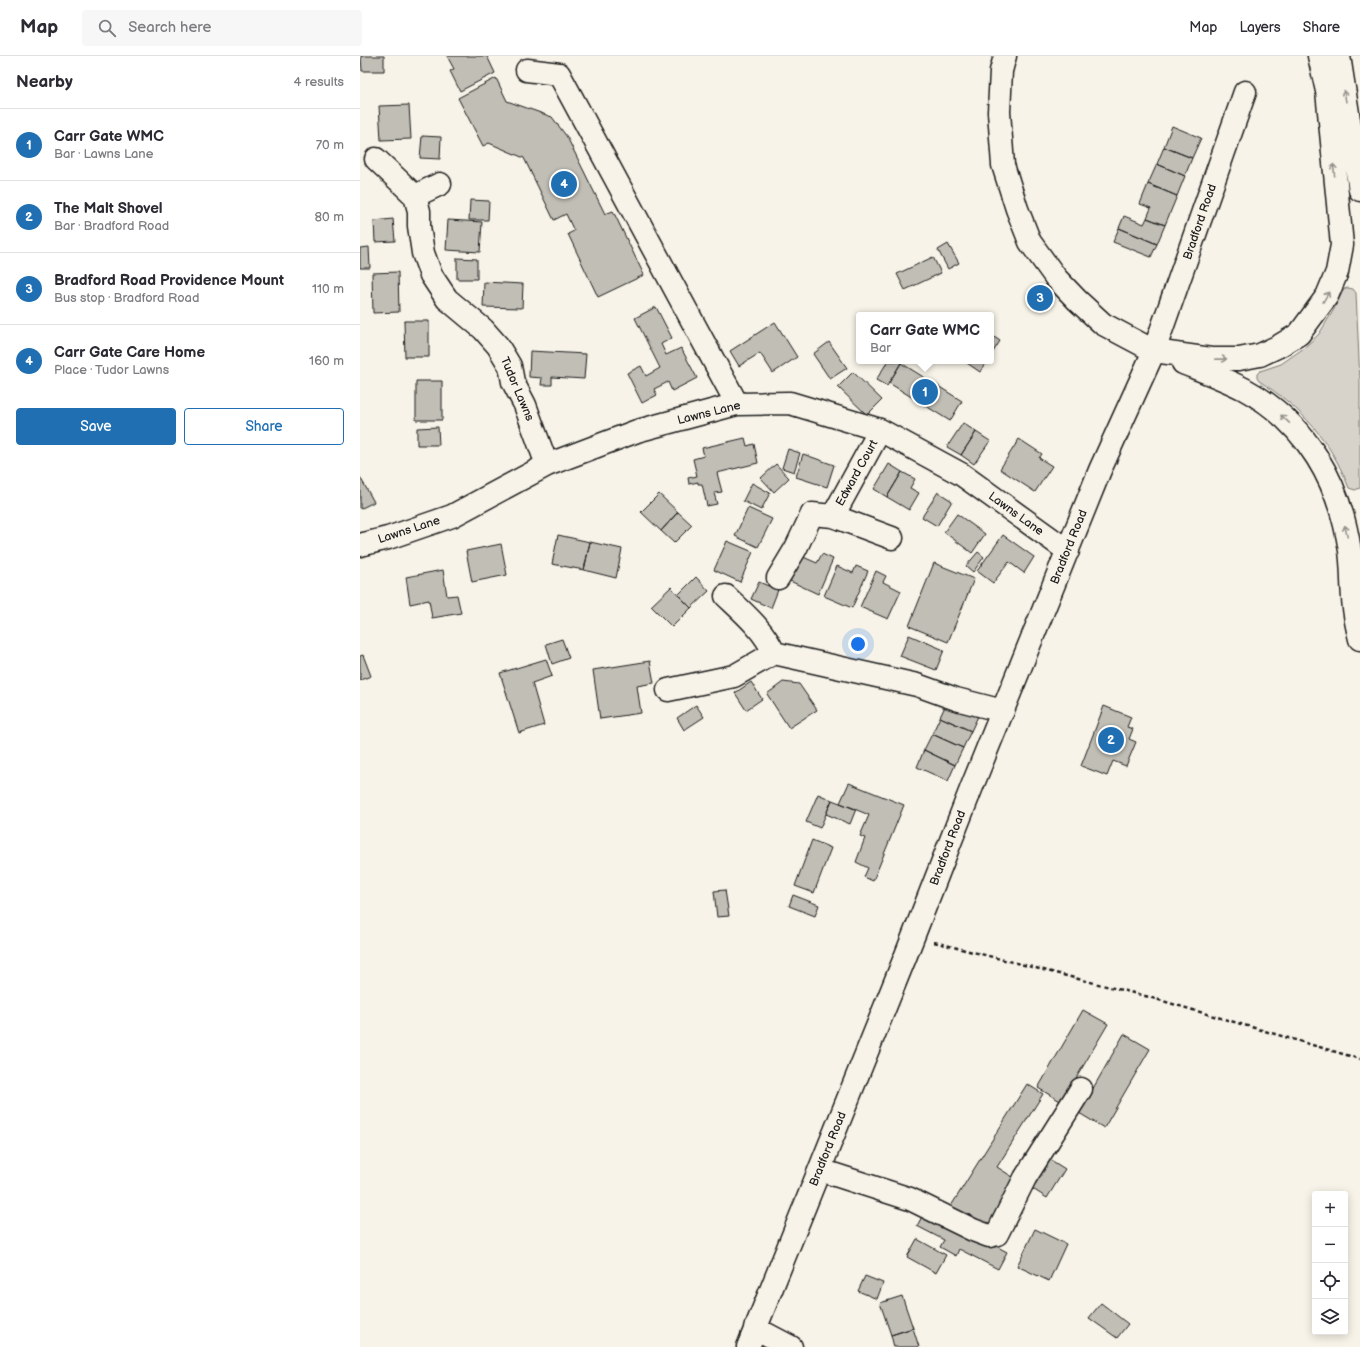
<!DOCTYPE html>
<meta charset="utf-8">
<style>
body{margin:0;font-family:"Balsamiq Sans",sans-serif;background:#f7f7f7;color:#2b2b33}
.controls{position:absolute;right:12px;bottom:12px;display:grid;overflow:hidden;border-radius:4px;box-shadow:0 2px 10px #0003}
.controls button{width:36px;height:36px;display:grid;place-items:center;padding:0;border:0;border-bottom:1px solid #e1e1e2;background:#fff;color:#2b2b33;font:20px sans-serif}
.you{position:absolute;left:498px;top:588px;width:14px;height:14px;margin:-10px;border:3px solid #fff;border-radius:50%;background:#1a73e8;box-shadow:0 0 0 6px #1a73e833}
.badge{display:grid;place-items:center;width:26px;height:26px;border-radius:50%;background:#1f6fb2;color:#fff;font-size:13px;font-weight:700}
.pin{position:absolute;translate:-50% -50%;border:2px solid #fff;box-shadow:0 1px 4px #0006}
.popup{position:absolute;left:496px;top:256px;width:138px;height:52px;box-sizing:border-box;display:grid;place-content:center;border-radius:4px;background:#fff;filter:drop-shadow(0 1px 3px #0005);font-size:13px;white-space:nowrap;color:#7c7c81}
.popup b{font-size:15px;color:#2b2b33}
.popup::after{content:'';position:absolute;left:50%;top:100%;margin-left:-8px;border:8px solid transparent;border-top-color:#fff}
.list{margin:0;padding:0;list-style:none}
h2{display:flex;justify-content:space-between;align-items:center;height:52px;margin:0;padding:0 16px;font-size:17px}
h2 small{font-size:13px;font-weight:400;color:#7c7c81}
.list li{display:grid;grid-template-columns:26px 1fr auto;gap:12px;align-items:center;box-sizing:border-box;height:72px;padding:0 16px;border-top:1px solid #e1e1e2}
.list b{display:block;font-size:15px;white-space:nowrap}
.list p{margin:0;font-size:13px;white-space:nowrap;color:#7c7c81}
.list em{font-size:13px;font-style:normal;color:#7c7c81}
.actions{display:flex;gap:8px;padding:12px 16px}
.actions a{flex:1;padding:9px 0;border:1px solid #1f6fb2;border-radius:4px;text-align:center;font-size:14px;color:#1f6fb2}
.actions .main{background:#1f6fb2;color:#fff}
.icon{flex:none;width:22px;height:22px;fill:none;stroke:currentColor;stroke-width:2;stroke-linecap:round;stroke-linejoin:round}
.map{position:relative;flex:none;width:1000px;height:1291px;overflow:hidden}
header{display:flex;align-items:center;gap:24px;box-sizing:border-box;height:56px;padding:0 20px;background:#fff;border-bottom:1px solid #e1e1e2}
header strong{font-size:19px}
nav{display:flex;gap:22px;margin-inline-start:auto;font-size:14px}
.search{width:280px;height:36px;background:#f7f7f7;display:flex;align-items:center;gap:10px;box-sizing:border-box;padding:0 14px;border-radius:4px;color:#7c7c81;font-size:15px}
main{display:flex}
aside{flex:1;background:#fff}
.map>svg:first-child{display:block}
</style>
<header>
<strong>Map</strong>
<div class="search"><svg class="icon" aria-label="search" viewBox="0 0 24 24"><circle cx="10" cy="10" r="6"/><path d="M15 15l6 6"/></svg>Search here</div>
<nav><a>Map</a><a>Layers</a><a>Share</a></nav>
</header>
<main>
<aside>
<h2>Nearby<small>4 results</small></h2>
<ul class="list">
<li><span class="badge">1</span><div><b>Carr Gate WMC</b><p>Bar · Lawns Lane</p></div><em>70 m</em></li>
<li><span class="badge">2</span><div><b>The Malt Shovel</b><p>Bar · Bradford Road</p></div><em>80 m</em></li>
<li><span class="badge">3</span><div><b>Bradford Road Providence Mount</b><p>Bus stop · Bradford Road</p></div><em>110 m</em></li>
<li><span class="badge">4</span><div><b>Carr Gate Care Home</b><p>Place · Tudor Lawns</p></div><em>160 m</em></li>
</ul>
<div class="actions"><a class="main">Save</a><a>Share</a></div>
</aside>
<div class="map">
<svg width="1000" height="1291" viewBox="0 0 1000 1291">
<rect width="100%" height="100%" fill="#f7f3e8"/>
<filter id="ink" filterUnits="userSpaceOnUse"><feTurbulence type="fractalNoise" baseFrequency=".025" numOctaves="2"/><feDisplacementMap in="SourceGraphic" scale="8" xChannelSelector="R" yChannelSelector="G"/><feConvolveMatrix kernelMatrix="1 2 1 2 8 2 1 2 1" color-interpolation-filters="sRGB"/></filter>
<g filter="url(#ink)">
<path fill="#d7d3cb" stroke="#7a7874" d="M988 232 993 233 996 237 1000 326V432L995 434 989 432C971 385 942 352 899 325L897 322V318L900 315 921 308 944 292 959 278 973 255 984 233Z"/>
<path fill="#c0beb5" stroke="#1c1c1c" d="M1 0H24V15H2Z
M87 0H127L135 17 100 35 90 15 94 13Z
M136 22 147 45 192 61 207 81 245 158 253 155 284 219 238 241 208 178 214 175 206 158 194 164 164 102 129 87 123 90 98 42Z
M49 49 51 83 21 84 19 50Z
M812 70 841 82 832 102 804 91Z
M62 80 81 81 80 103 60 102Z
M804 91 832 102 825 120 797 108Z
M797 108 825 120 817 140 788 128Z
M788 128 817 140 805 169 787 162 791 152 780 148Z
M110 144 129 145 128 164H109Z
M764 160 784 168 787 162 805 169 797 188 759 172Z
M33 163 35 185 15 186 14 165Z
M88 164 122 166 120 196 86 194Z
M759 172 797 188 791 201 753 186Z
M588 188 599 207 588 213 578 194Z
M9 191 10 212H0V192Z
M573 201 581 217 545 234 537 218Z
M97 202 117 203V223H97Z
M38 216 39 256 13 257 12 217Z
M124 226 163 228 162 252 123 251Z
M296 251 312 282 301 288 306 299 321 292 337 322 312 335 308 326 294 333 297 339 282 347 267 317 281 310 286 320 300 312 275 262Z
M44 265H69V301H45Z
M415 266 437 301 413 317 400 297 379 310 370 295Z
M631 279 640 285 631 299Z
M469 286 487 312 470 323 453 298Z
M170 295 226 298 224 323 192 321V329H181L182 322 169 321Z
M528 305H538L541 307 527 330 516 324Z
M604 305H627L620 316Z
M541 307 602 345 590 365 529 327Z
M493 316 522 344 507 359 478 331Z
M56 325H82V364H56Z
M603 367 616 376 601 399 587 391Z
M78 371 79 389H57V372Z
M616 376 630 385 614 408 601 399Z
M385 382 387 390 394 388 398 407 357 417 362 436 354 437 357 448 347 450 342 428H338V426L329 428 328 422 337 420 333 403 344 400 342 392Z
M659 383 682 398 679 402 692 410 675 436 640 413Z
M428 393 440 397 434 416 422 412Z
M443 398 474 409 467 431 436 421Z
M416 408 429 422 414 436 401 422Z
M529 408 542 416 527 441 514 433Z
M542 416 555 423 550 432 559 437 549 454 527 441Z
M0 421 14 446 0 453Z
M392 427 410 437 401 454 383 445Z
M578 436 592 445 577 470 562 461Z
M299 438 318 456 301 475 281 456Z
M388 452 412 463 398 491 375 480Z
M318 456 332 469 314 487 301 475Z
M597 458 625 478 612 497 584 476Z
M198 479 230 486 224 514 192 508Z
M643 479 674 501 664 517 649 506 633 527 617 515Z
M367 485 393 496 380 526 354 514Z
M230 486 262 493 256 522 224 514Z
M141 488 147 519 112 526 106 495Z
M618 496 624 501 613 516 606 510Z
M462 498 473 503 458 538 430 525 441 500 457 507Z
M574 507 614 523 588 586 549 570Z
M477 510 493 517 496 510 508 515 492 552 464 540Z
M83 514 87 540 97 539 101 557 72 562 69 544 50 548 46 521Z
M516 515 526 520 523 526 541 535 528 563 500 551Z
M336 521 349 535 331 552 318 539Z
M399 526 418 534 411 552 391 543Z
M311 531 331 552 312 571 291 550Z
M549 579 584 594 576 614 540 600Z
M202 583 209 602 192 608 186 588Z
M3 599 11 620 0 624V600Z
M186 603 192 620 172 627 184 669 159 677 140 617Z
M290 605 294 627 277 630 281 657 240 663 233 614Z
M391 626 402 643 386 654 375 637Z
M423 626 439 628 457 654 429 672 407 638Z
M588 644 619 658 611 675 580 661Z
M336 649 344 661 324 674 317 662Z
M744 650 771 661 767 671 773 673 769 683 776 686 766 710 753 705 747 720 721 710Z
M580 661 611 675 603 692 572 678Z
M572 678 603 692 595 709 564 694Z
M564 694 595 709 588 725 557 711Z
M489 727 544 749 513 825 504 821 508 812 496 806 505 782 500 780 509 759 480 747Z
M458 738 472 744 460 772 446 766Z
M472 744 496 753 490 768 466 758Z
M452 784 471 792 454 837 435 830Z
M365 834 369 860 357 861 354 835Z
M433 839 459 849 455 860 429 850Z
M723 954 748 968 702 1046 678 1032Z
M764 978 790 993 744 1072 719 1057Z
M667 1028 683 1038 637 1111 659 1125 629 1173 591 1150Z
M686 1101 705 1113 687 1142 668 1130Z
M566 1153 647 1196 638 1213 599 1193 596 1200 580 1191 584 1184 557 1170Z
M675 1173 706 1188 689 1225 657 1210Z
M557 1183 586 1199 576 1217 547 1201Z
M505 1220 523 1227 517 1243 498 1235Z
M542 1240 553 1272 531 1279 520 1247Z
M741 1247 768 1268 757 1282 729 1262Z
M553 1272 559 1291H534L531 1279Z"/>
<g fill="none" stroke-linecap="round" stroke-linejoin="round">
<g stroke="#1c1c1c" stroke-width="25">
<path id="minor" d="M645 0 641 15 639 56 643 109 657 153 670 186 696 222 717 244 743 268 794 295
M167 14 199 18 377 348
M16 103 55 140 59 155V170L63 197 71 219 87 243 123 273 138 290 150 310 153 326 165 349 187 409
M55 140 80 128
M473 460 520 374
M0 489 28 482 92 460 187 409 277 375 377 348 430 347 520 374 601 418 708 495
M418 522 436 492 452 458 473 460 532 482
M366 540C384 557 404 574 414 597
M308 634 374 620 414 597 557 629 596 643 643 655
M460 1114 550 1143 613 1174 629 1180 637 1178 665 1122 721 1033
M395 1272 431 1291
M388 1291 546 899 613 728 740 414 794 295 885 36"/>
</g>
<g stroke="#1c1c1c" stroke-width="25">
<path id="highway" d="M979 0 1000 134
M794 295 851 303H879L900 299 919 290 939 278 967 240 977 216 982 189 967 35 959 0
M823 307C843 315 865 323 884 333 947 367 980 427 990 495 993 516 991 538 995 559 996 567 998 575 1000 583"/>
</g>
<path stroke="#1c1c1c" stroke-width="2.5" stroke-dasharray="4 3" stroke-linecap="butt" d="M574 886 789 941 1000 1003"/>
<use href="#minor" stroke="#f7f3e8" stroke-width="22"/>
<use href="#highway" stroke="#f7f3e8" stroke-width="22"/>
</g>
<defs><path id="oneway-shaft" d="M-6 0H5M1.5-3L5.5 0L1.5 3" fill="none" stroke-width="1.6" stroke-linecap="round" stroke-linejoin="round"/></defs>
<g stroke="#94928c">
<use href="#oneway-shaft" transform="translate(985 40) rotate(-99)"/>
<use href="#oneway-shaft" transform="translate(974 114) rotate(-96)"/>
<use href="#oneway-shaft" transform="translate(966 241) rotate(-60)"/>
<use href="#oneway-shaft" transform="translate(861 303) rotate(-1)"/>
<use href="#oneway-shaft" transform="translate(925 363) rotate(-137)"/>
<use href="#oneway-shaft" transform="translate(986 475) rotate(-102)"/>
</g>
</g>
<g text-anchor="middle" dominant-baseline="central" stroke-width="3" stroke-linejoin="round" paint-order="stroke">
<g font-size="12" fill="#1c1c1c" stroke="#f7f3e8">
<text transform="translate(840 166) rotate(-71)">Bradford Road</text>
<text transform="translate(157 333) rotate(67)">Tudor Lawns</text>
<text transform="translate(349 357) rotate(-14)">Lawns Lane</text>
<text transform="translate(497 417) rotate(-61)">Edward Court</text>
<text transform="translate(656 458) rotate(36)">Lawns Lane</text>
<text transform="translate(49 474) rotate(-18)">Lawns Lane</text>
<text transform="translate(709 491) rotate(-68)">Bradford Road</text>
<text transform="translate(588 792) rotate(-69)">Bradford Road</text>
<text transform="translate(468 1093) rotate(-68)">Bradford Road</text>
</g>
</g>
</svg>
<div class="controls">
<button>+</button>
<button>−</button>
<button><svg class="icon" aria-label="locate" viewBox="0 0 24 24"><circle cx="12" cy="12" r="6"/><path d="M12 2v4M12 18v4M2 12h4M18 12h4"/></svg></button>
<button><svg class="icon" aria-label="layers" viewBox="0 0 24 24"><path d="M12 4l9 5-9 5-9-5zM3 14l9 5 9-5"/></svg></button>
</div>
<div class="you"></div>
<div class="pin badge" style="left:565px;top:336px">1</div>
<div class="popup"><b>Carr Gate WMC</b>Bar</div>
<div class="pin badge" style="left:751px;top:684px">2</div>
<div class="pin badge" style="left:680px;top:242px">3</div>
<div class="pin badge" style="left:204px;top:128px">4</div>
</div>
</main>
